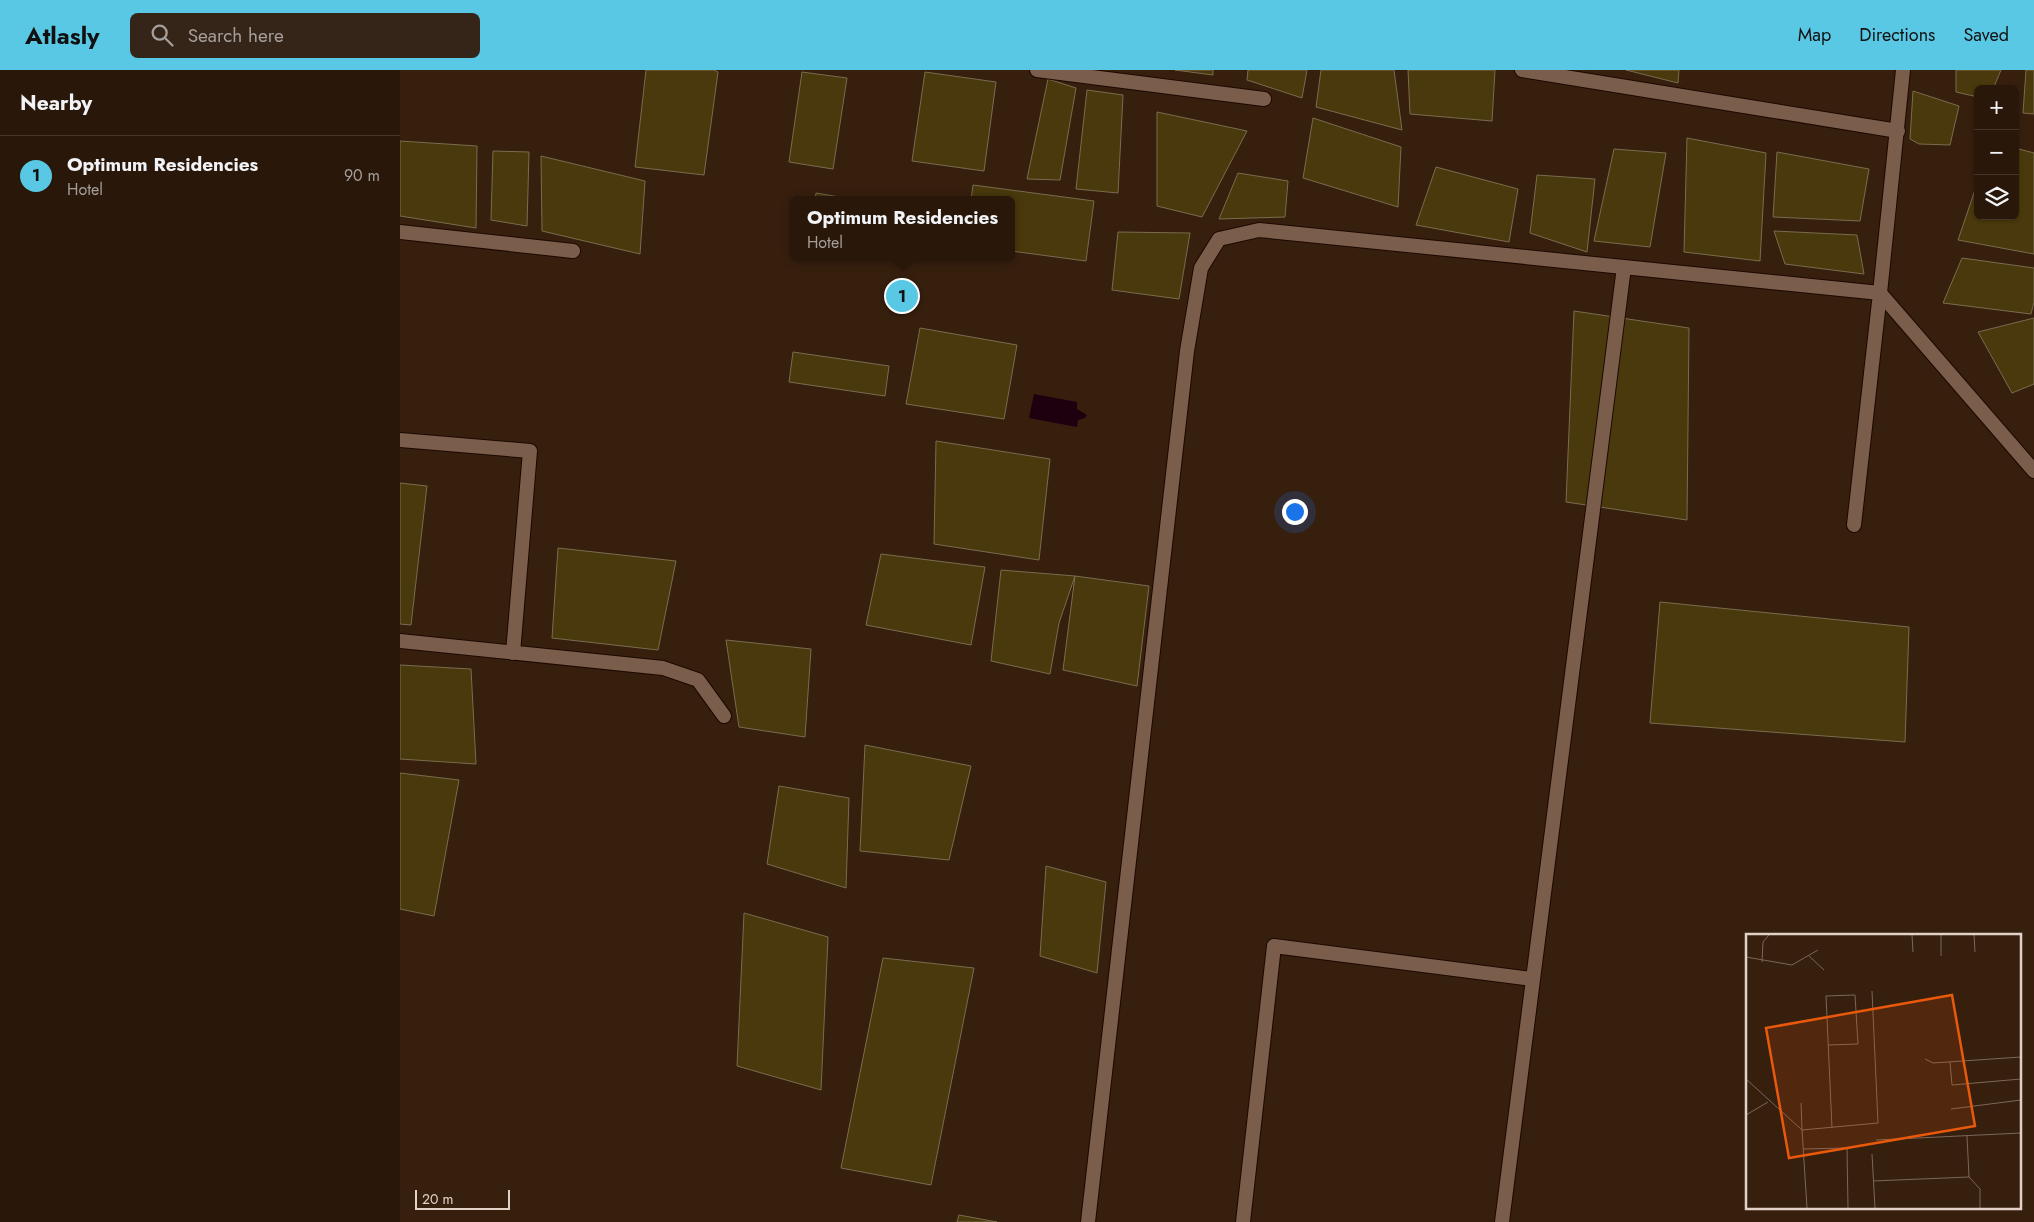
<!DOCTYPE html>
<meta charset="utf-8">
<style>
body{margin:0;font-family:Jost,sans-serif;background:#352418;color:#f1f3f6}
.controls{position:absolute;right:15px;top:15px;display:grid;overflow:hidden;border-radius:8px;box-shadow:0 1px 4px #0004}
.controls button{width:45px;height:45px;display:grid;place-items:center;padding:0;border:0;border-bottom:1px solid #45362b;background:#29170a;color:#f1f3f6;font:25px sans-serif}
.scale{position:absolute;left:15px;bottom:12px;width:95px;box-sizing:border-box;padding-left:5px;border:2px solid #e1d1c6;border-top:0;font-size:14px;line-height:18px;white-space:nowrap;color:#e1d1c6;-webkit-text-stroke:4px #371f0e;paint-order:stroke}
.you{position:absolute;left:894px;top:441px;width:18px;height:18px;margin:-12px;border:4px solid #fff;border-radius:50%;background:#1a73e8;box-shadow:0 0 0 8px #1a73e833}
.badge{display:grid;place-items:center;width:32px;height:32px;border-radius:50%;background:#58c8e4;color:#111;font-size:16px;font-weight:700}
.pin{position:absolute;translate:-50% -50%;border:2px solid #fff;box-shadow:0 1px 5px #0006}
.popup{position:absolute;left:390px;top:126px;width:225px;height:65px;box-sizing:border-box;display:grid;place-content:center;border-radius:8px;background:#29170a;filter:drop-shadow(0 1px 4px #0005);font-size:16px;white-space:nowrap;color:#a59f9c}
.popup b{font-size:19px;color:#f1f3f6}
.popup::after{content:'';position:absolute;left:50%;top:100%;margin-left:-10px;border:10px solid transparent;border-top-color:#29170a}
.list{margin:0;padding:0;list-style:none}
h2{display:flex;justify-content:space-between;align-items:center;height:65px;margin:0;padding:0 20px;font-size:21px}
h2 small{font-size:16px;font-weight:400;color:#a59f9c}
.list li{display:grid;grid-template-columns:32px 1fr auto;gap:15px;align-items:center;box-sizing:border-box;height:80px;padding:0 20px;border-top:1px solid #45362b}
.list b{display:block;font-size:19px;white-space:nowrap}
.list p{margin:0;font-size:16px;white-space:nowrap;color:#a59f9c}
.list em{font-size:16px;font-style:normal;color:#a59f9c}
.icon{flex:none;width:28px;height:28px;fill:none;stroke:currentColor;stroke-width:2;stroke-linecap:round;stroke-linejoin:round}
.map{position:relative;flex:none;width:1634px;height:1152px;overflow:hidden}
header{display:flex;align-items:center;gap:30px;box-sizing:border-box;height:70px;padding:0 25px;background:#58c8e4;color:#111}
header strong{font-size:24px}
nav{display:flex;gap:28px;margin-inline-start:auto;font-size:18px}
.search{width:350px;height:45px;background:#352418;display:flex;align-items:center;gap:12px;box-sizing:border-box;padding:0 18px;border-radius:8px;color:#a59f9c;font-size:19px}
main{display:flex}
aside{flex:1;background:#29170a}
.map>svg:first-child{display:block}
</style>
<header>
<strong>Atlasly</strong>
<div class="search"><svg class="icon" aria-label="search" viewBox="0 0 24 24"><circle cx="10" cy="10" r="6"/><path d="M15 15l6 6"/></svg>Search here</div>
<nav><a>Map</a><a>Directions</a><a>Saved</a></nav>
</header>
<main>
<aside>
<h2>Nearby<small></small></h2>
<ul class="list">
<li><span class="badge">1</span><div><b>Optimum Residencies</b><p>Hotel</p></div><em>90 m</em></li>
</ul>
</aside>
<div class="map">
<svg width="1634" height="1152" viewBox="0 0 1634 1152">
<rect width="100%" height="100%" fill="#371f0e"/>
<path fill="#1d000f" d="M634 324 677 332V339L687 345 685 348 678 350 677 357 629 348Z"/>
<path fill="#4a390c" stroke="#796c4f" d="M246 0H314L318 2 304 105 235 97Z
M775 0H813V5Z
M848 0H907L902 28 847 10Z
M921 0H994L1002 60 916 37Z
M1008 0H1095L1092 51 1010 44Z
M1226 0H1279L1278 13Z
M1556 0H1601L1593 19H1578V27L1556 22Z
M1626 0H1634V44L1623 43Z
M402 2 447 8 433 99 389 92Z
M525 2 596 12 584 101 512 91Z
M648 9 676 18 660 110 627 109Z
M687 20 723 25 718 123 676 119Z
M1513 21 1559 36 1550 75 1519 74 1510 69Z
M757 42 847 61 802 147 757 136Z
M913 48 1001 77 998 137 903 108Z
M1287 68 1366 83 1360 191 1284 182Z
M0 71 77 76 76 158 0 146Z
M1615 78 1634 83V184L1558 170 1578 111V146H1615Z
M1214 79 1266 83 1250 177 1194 171Z
M93 81 129 82 127 156 91 150Z
M1377 82 1469 99 1460 151 1373 147Z
M141 86 245 111 240 184 142 161Z
M1036 97 1118 119 1109 172 1016 155Z
M838 103 888 111 885 147 819 149Z
M1137 105 1195 109 1187 182 1130 163Z
M573 115 694 131 686 191 611 181V130H571Z
M416 123 457 130H415Z
M1374 161 1457 165 1464 204 1385 194Z
M718 162 790 163 779 229 712 220Z
M1562 188 1634 198V232L1631 244 1543 233Z
M1174 241 1289 258 1287 450 1166 432Z
M1634 248V314L1612 323 1578 262Z
M520 258 617 275 604 349 506 334Z
M393 282 489 296 485 326 389 312Z
M536 371 650 389 639 490 534 474Z
M0 413 27 416 11 555 0 554Z
M158 478 276 491 258 580 152 568Z
M481 484 585 497 571 575 466 555Z
M601 500 675 506 659 553 650 604 591 591Z
M675 506 749 516 737 616 663 600Z
M1260 532 1509 557 1505 672 1250 653Z
M326 570 411 579 405 667 339 657Z
M0 595 71 599 76 694 0 689Z
M465 675 571 696 549 790 460 781Z
M0 703 59 710 34 846 0 839Z
M379 716 449 728 446 818 367 794Z
M646 796 706 812 697 903 640 886Z
M344 843 428 867 421 1020 337 996Z
M483 888 574 898 531 1115 441 1098Z
M559 1145 597 1152H557Z"/>
<g fill="none" stroke-linecap="round" stroke-linejoin="round">
<g stroke="#1d0800" stroke-width="16">
<path id="minor" d="M637 0 864 29
M1122 0 1498 61
M0 162 173 181
M0 370 130 381 113 583
M0 571 263 598 298 610 324 646
M688 1152 787 281 801 198 819 169 859 160 1480 223 1454 455
M843 1152 874 876 1132 909
M1102 1152 1224 197"/>
</g>
<g stroke="#1d0800" stroke-width="16">
<path id="tertiary" d="M1503 0 1480 223 1634 401"/>
</g>
<use href="#minor" stroke="#7a5e4b" stroke-width="14"/>
<use href="#tertiary" stroke="#7a5e4b" stroke-width="14"/>
</g>
<g transform="translate(1346 864)">
<rect width="275" height="275" fill="#371f0e"/>
<path fill="none" stroke="#7b6658" stroke-width="1" d="M166 1 167 18M195 1V22M228 1 229 18M62 21 78 36M0 23 46 31 72 16M16 28 17 8 23 1M82 111 112 110 109 61 80 62 86 194M179 125 187 129 275 123M204 128 206 151 275 145M0 145 56 196 61 274M55 169 56 196 132 189 126 57M205 175 275 166M0 181 22 168M221 202 223 243M130 206 275 199M57 215 101 214 102 274M126 220 129 274M127 247 223 243 234 255V274"/>
<path fill="#e8590c" fill-opacity="0.15" stroke="#e8590c" stroke-width="2.5" d="M206 61 229 192 43 224 20 94Z"/>
<rect width="275" height="275" fill="none" stroke="#e1d1c6" stroke-width="2.5"/>
</g>
</svg>
<div class="controls">
<button>+</button>
<button>−</button>
<button><svg class="icon" aria-label="layers" viewBox="0 0 24 24"><path d="M12 4l9 5-9 5-9-5zM3 14l9 5 9-5"/></svg></button>
</div>
<div class="scale">20 m</div>
<div class="you"></div>
<div class="pin badge" style="left:502px;top:226px">1</div>
<div class="popup"><b>Optimum Residencies</b>Hotel</div>
</div>
</main>
